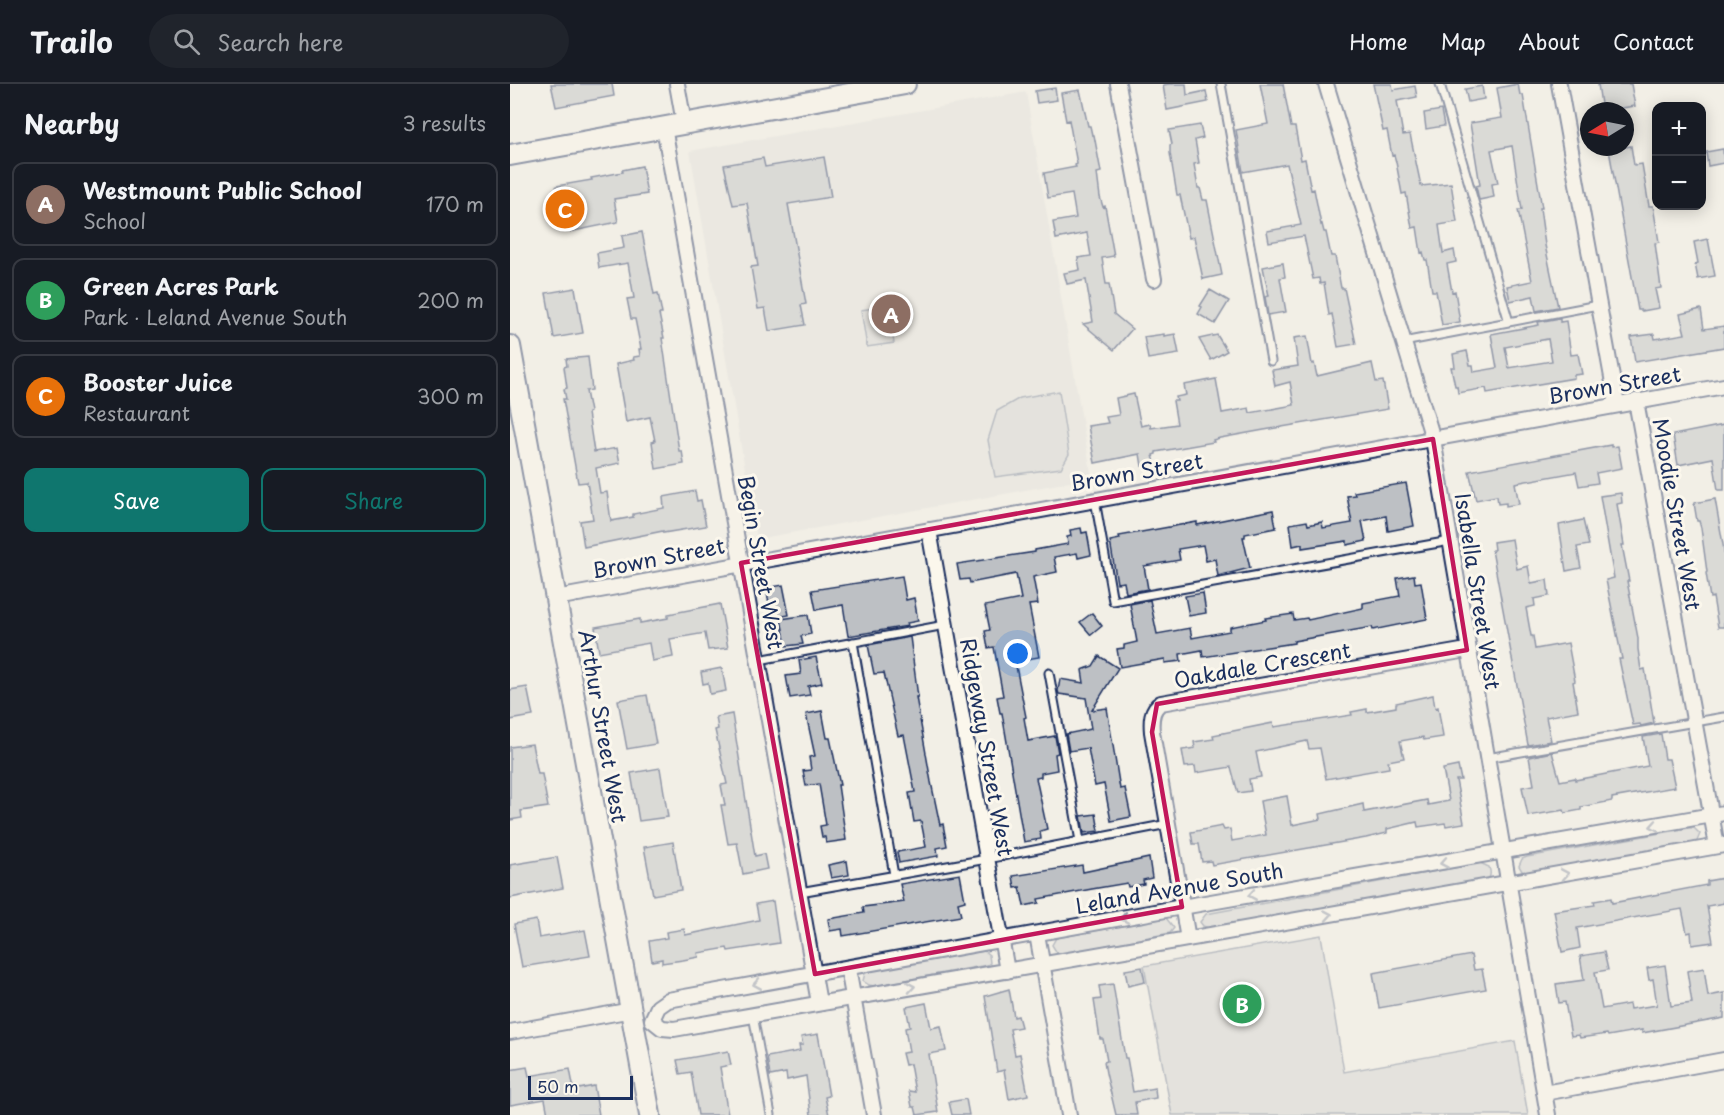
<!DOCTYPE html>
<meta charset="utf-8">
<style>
body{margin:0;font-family:"Playpen Sans",sans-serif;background:#20242c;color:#f1f3f6}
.controls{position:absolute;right:18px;top:18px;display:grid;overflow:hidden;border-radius:12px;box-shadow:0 3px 15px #0003}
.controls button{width:54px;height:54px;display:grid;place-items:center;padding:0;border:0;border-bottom:2px solid #363941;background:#171b24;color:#f1f3f6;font:30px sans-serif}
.compass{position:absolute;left:1070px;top:18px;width:54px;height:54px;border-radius:50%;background:#171b24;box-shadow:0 3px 15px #0003;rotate:260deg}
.scale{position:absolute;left:18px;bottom:15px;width:105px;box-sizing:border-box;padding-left:6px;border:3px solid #1b2f5e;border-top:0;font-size:16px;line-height:21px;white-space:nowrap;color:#1b2f5e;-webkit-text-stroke:4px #fbf7ec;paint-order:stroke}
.you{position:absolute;left:508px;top:570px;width:21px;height:21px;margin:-15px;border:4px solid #fff;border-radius:50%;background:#1a73e8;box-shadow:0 0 0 9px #1a73e833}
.badge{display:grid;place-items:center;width:39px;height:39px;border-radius:50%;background:#0f766e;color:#fff;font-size:20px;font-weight:700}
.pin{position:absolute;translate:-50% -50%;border:3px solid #fff;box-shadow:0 2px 6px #0006}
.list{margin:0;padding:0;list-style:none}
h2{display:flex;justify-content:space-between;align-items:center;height:78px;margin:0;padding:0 24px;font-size:26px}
h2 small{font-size:20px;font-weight:400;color:#9ea1a6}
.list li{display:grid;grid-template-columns:39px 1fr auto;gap:18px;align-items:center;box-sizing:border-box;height:84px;margin:0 12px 12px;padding:0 12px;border:2px solid #363941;border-radius:12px}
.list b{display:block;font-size:22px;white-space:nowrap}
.list p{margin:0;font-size:20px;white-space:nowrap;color:#9ea1a6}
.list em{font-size:20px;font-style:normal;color:#9ea1a6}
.actions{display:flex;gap:12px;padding:18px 24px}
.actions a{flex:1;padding:14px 0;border:2px solid #0f766e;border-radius:12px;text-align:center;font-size:21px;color:#0f766e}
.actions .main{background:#0f766e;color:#fff}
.icon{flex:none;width:33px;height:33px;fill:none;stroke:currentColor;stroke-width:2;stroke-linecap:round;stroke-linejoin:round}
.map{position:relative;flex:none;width:1214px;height:1031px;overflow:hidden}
header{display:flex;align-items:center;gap:36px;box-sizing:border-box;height:84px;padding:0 30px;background:#171b24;border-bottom:2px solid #363941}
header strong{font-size:28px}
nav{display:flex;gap:33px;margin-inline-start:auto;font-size:21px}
.search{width:420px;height:54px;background:#20242c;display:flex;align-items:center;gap:15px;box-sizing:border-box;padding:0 21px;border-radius:33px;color:#9ea1a6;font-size:22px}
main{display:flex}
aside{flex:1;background:#171b24}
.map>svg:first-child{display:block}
</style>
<header>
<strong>Trailo</strong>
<div class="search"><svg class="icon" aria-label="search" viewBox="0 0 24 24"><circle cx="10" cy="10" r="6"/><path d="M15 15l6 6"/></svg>Search here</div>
<nav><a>Home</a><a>Map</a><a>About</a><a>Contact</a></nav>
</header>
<main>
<aside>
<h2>Nearby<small>3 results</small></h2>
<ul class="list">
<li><span class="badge" style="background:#8d6e63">A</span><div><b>Westmount Public School</b><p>School</p></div><em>170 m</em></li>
<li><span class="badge" style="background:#2e9e5b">B</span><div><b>Green Acres Park</b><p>Park · Leland Avenue South</p></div><em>200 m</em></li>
<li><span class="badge" style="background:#e8710a">C</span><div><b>Booster Juice</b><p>Restaurant</p></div><em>300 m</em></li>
</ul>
<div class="actions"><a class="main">Save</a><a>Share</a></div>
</aside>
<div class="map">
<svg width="1214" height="1031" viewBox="0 0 1214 1031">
<rect width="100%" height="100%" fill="#f2efe6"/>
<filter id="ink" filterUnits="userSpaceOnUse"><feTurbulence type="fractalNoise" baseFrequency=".0167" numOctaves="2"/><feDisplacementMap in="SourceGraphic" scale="12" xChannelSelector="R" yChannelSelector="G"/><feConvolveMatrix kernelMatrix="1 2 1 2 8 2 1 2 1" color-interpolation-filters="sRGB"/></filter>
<g filter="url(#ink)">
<path fill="#e2e1dc" d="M516 8 582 394 247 455 180 67Z"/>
<path fill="#d2d3d2" stroke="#768198" stroke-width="1.5" d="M378 222 384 259 357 263 351 226Z
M549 307 559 370 551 384 485 393 478 356 487 327 510 314Z
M1179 744H1184L1190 750 1187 757 1182 759 1019 789 1012 787 1009 782 1012 775 1017 773Z
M970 779 979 783C982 791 980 796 971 799L699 844 693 842 690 838 696 830Z
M656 834 664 844 660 849 557 869H547L542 861 546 854Z
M811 851 834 988 1005 957 1018 1031H662L634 882Z
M474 867 479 871 480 879 477 881 364 902 359 901 353 897 355 889 359 887Z"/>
<path fill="#bdc0c4" stroke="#1b2f5e" stroke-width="1.5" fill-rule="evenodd" d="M41 0H102L104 12 46 23Z
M659 0H676L677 11 696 7 698 18 657 26 653 1Z
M750 0H773L781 43H785L791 76 795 75 801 106 804 105 811 141 812 140 814 148H816L821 172H825L831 204H834L846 260 828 263 822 230 819 231 814 199 810 200 809 194 803 195 794 152 759 158 757 147 791 141 777 80 733 88 726 46 758 40Z
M863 0H882L883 6 905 2 907 13 887 17 893 51 900 50 911 102 941 99 947 138 929 141 933 169 944 166 946 178 937 180 942 208 945 207 950 238 932 241 926 207H922L917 176H915L913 168 911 169 907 143 902 144 896 109 892 110 886 78 884 71 882 72 877 46 873 47Z
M1008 0 1010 11H1013L1032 124H1030L1035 161 1048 223 1026 227 1023 212 1000 217 997 202 1022 197 1008 126H1012L1002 62 981 66 988 99 982 100 984 113 969 116 966 102 970 101 960 39 992 34 987 4Z
M1088 0H1121L1125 22 1092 27Z
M972 2 974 15 958 18 955 5Z
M545 4 547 16 527 19 525 7Z
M570 6 578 42H580L582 51H584L591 88 587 89 590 113 593 123 595 122 604 172 592 174 596 200H599L604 230 622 245 604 266 573 240 583 238 576 196 557 200 554 189 570 186 568 174 581 172 577 149 546 155 543 138 566 134 562 110 538 114 534 89 566 83 565 81 567 80 559 36 556 37 551 9Z
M931 26 934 42 916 45 914 29Z
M690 41 693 54 685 56 689 79 684 80 688 104H690L693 116H697L712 191 693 195 684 153 679 154 670 111H667L660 69V61L662 60 659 46Z
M1121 62 1124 81 1132 80 1139 122H1143L1149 158 1145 159 1151 204 1145 205 1149 224 1132 227V226H1128L1099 66Z
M1213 65 1214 79 1198 82 1196 68Z
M314 73 321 113 278 120 296 220 291 221 295 241 259 247 255 224 248 225 241 183 248 182 237 119 223 121 214 81 253 74 255 83Z
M132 82 137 110 104 115 108 138 59 148 50 142 43 106 47 105 46 102 82 96 81 94 113 88 112 86Z
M132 148 144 210 148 209 152 230H149L154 254H152L169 367H172L174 380 146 385 142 358 145 357 140 333 116 338 106 280 124 276 123 273 130 272 129 265H131L125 235H121L117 215 124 214 118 179 89 184 87 169 114 164 112 152Z
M1198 155 1205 192 1188 195 1185 180 1188 179 1184 158Z
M773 179 775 193 770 194 776 228 758 231 755 213 759 212 753 183Z
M65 204 73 249 44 254 36 209Z
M700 206 719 217 705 240 688 230 692 223 690 222Z
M1191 225 1194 245 1214 242V263L1125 278 1121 253 1144 250 1145 255 1175 250 1170 230Z
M1050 234V238L1056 237 1061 271 1068 270 1072 290 1064 291V294L977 309 976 304 948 309 947 302H945L941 283H945L943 270 957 267 960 281H963L964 288 987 284 981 250 1029 241 1028 238ZM1038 255 1042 277 999 284 995 263Z
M654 250V252L665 250 669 270 638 275 634 253Z
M707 251 717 267 701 276 689 255Z
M797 252 802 280 804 279 807 292 862 279 866 298 873 297 878 325 754 346 710 354 703 356 704 358 646 368V370L643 371 645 379 632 382 630 370 585 379 578 342 598 339 596 333 609 331 606 314 624 310 631 342 640 340 641 344 667 340 663 317H667L666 313 676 311 674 301 706 295 712 329 739 324 740 329 784 321 780 298 765 302 762 286 788 282 784 254Z
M78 273 82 306 76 307 80 328 78 329 84 368 107 364 110 379 86 384 90 409 97 408 101 437 123 433V430L154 424 153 413 185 407 187 417 191 416 196 442 153 449V447L74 463 70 437 83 435 77 398 68 399 53 315H56L54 305 57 304 54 283 57 282 56 275Z
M1214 341V406H1208L1203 374 1168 381 1163 351Z
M1101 361V363L1108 362 1112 384 1086 389 1088 399 1069 402 1066 388 1005 399 1009 420 996 422V419L988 420 987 412 966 416 959 387Z
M896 399 904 442 878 447 876 432 852 437 856 457 837 461V457L792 464V460L783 462 780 440 797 437 798 441 812 438 813 444 842 439 837 412 845 411 844 408Z
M1111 409 1112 419 1107 420 1114 461H1112L1119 497H1117L1128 554V565L1131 586 1135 585 1144 639 1131 642 1130 640 1123 641 1109 575H1112L1096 496 1104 494 1090 412Z
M1205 415 1214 466V543H1208L1203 513 1200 514 1196 489 1197 488 1191 444 1189 437H1187L1184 419Z
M763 426 766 444 735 450V453H733L740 484 708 492 705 475 696 477 693 461 668 465 670 476 634 482 638 505 616 509 614 498 607 499 600 457 610 455 609 452 687 438V441Z
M1073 436 1079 461 1067 463 1071 484 1056 487 1049 441Z
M571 444 572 449 577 448 581 471 568 474 567 469 544 473 547 488 523 493 528 520 519 521 529 573 505 577 516 633 514 634 518 657 545 652 548 669 545 670 547 686 531 689V693L526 694 537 745 530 747 531 755 514 758 492 629H490L487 613 493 612 484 563 478 564 475 547 480 546 475 522 511 515 506 490 460 499 459 495 450 496 447 480 525 468V466L558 460 557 453 561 452 560 446Z
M1002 455 1007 485 1018 482 1021 499 1037 496 1039 512 1024 515 1025 522 1016 524 1021 552H1023L1025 565 1058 559 1065 597 1063 598 1068 627 1036 633 1041 657 1018 661 982 466H984L983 458Z
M904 491 905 499 911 498 917 535 863 546 862 543 784 557V559L693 573 692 566 670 570 671 577 655 579V575L610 583 607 565 614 564V561L627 558 620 520 640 516 647 550 680 544 682 554 720 547V543L756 536 755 534 783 530 784 536 797 534 798 536 853 524V519L890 512 887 494Z
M392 492 396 516 404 514 408 537 397 539 398 542 338 552 333 521 306 526 302 506Z
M273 501 279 531 262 534 256 504Z
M693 509 696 529 679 532 675 512Z
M210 520 218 564 198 566 195 549 160 555 163 573 142 577 139 559 89 568 85 543 130 535V539L158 534V530Z
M582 529 592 542 581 551 570 538Z
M298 531 301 550 291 552 293 560 276 562 271 535Z
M400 553 408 613H406L421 698 430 741 433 740 437 762 427 764 428 772 389 779 387 768 416 763 411 737 404 738 399 709 405 708 394 651 388 652 374 589 364 590 358 561Z
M589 572 608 584 582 626 597 624 610 705 615 704 621 733 601 737 594 700 585 702 578 664 559 667 556 650 581 645 576 614 549 610 548 607 550 595 574 599 572 586 583 582Z
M306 573 312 599 298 602 300 611 280 614 276 592 291 590 289 576Z
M212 584 216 607 200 610 198 599 193 600 191 588Z
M17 603 23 632 0 636V606Z
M137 611 146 660 117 665 108 616Z
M923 611 925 624 928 623 933 653 914 656 913 653 890 657 894 674 878 677 879 684 816 695 810 664 799 665 797 657 746 668 751 693 739 695 741 707 728 709 721 683 686 689 685 682 675 683 672 666 685 664 684 658 704 655 703 651 763 639 764 643 842 631 841 628 857 625V628L886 623V619Z
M312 627 317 654H320L330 701H328L336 756 316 759 315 753H312L310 742 316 741 309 700 296 702 293 687 301 686 299 673 305 672 296 630Z
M222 630 245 772 254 770 257 785 233 790 227 759 218 760 211 721H215L211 701 217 700 205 646 208 645 206 633Z
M1151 650 1155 675H1159L1165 703 1102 714V717L1071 723V726L1055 729 1054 726 1018 732 1012 703 1024 701 1019 673 1042 668 1050 697 1065 694V696L1138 682 1133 653Z
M22 660 28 690H32L38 723 11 727 12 734 0 736V663Z
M948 682 951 696H946L954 739 936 742 935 739 908 743 907 738 877 745V749L856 754 702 781 701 777 692 778 689 760H683L681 748 712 742 714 746 720 745 722 757 756 751 750 717 777 712 782 741 811 735 810 730 853 720 854 728 917 716 918 721 939 717 933 685Z
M150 684 158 733 129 737 121 689Z
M586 730 589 747 574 749 571 732Z
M163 758 171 806 143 811 134 763Z
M47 773 53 804 0 814V781Z
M639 774 642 794 633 796 634 800 618 803 617 799 582 805 528 815 529 819 514 822 510 803 505 804 503 792 572 781 573 788Z
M337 777 339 791 321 794 318 781Z
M450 790 455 817 448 819 451 832 333 852 332 845 320 847 318 835 354 829 353 823 394 818 390 800Z
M1214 794V819L1197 822 1203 858 1182 861 1181 848 1177 849 1172 825 1067 844 1070 864 1052 868 1044 827 1085 821 1084 817 1101 814 1102 819 1197 801V797Z
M263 817 269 859 218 867 217 864 188 869 189 873 173 876 152 879V875L142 877 139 857 157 854 156 848 174 845 175 851 249 836 246 820Z
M26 836 29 854 75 846 80 872 12 883 4 840Z
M1094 868 1098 886 1085 888 1092 925 1119 920 1120 925 1147 921 1143 895 1139 896 1137 884 1155 881 1161 922 1182 919 1177 887 1194 884 1198 912 1214 909V934L1132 949V946L1098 952 1097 950 1070 954 1069 951 1061 952 1055 918 1049 919 1046 900 1074 896 1070 872Z
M961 871 964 886 972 885 976 905 869 924 863 889Z
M632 883 635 898 618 902 615 886Z
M603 900 615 974H617L623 1008 645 1004 646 1014 625 1018 627 1031H606L596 989 594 978 597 977 593 955H590L584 916 591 915 589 902Z
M499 905 504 933 508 932 511 943 500 945 505 971 510 970 518 1011 499 1015 494 986 487 988 475 912Z
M416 919 421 944 431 942 436 967 419 970 428 1028 407 1031 405 1023H402L399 1007 405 1008 400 980 395 981 392 969 399 968 395 944 400 943 396 923Z
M308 950 319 1012 315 1013 319 1031H301L296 992 277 996 276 989 260 992 257 973 290 967 289 961H293L291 953Z
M218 967 221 981 210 983 218 1031H188L181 988 170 990 167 976Z
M17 983 19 992 60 985 64 1006 84 1002 89 1031H38L35 1015 0 1021V986Z
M456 1015 459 1031H442L439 1018Z"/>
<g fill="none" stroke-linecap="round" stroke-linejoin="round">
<g stroke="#1b2f5e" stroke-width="11">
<path id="lane" d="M711 0 761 277
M930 0 999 238
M893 258 1088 221
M585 416 603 517 940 457
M343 558 384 791
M249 576 435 541
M539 589 570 757
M977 674 1214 633
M290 808 477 775 658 740
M243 931 261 1031"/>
</g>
<g stroke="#1b2f5e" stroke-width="18">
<path id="street" d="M167 0 174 39
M608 0 644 195
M816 0 923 355 1038 1031
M1049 0 1107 321
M154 43 309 919
M1126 317 1207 762
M419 446 497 887
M46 514 1214 302
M527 850 559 1031
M678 855 642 648C641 637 641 625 651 619L691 612 957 566
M338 884 364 1031
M142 936 148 923 158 916 672 823 1214 729
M142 936 152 944 164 945 1214 761
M0 948 122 926
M1034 1009 1214 976"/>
</g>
<g stroke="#1b2f5e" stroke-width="24">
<path id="secondary" d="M0 71 395 0
M0 262 140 1031"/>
</g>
<use href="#lane" stroke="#fbf7ec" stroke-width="7"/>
<use href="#street" stroke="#fbf7ec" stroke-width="14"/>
<use href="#secondary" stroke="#fbf7ec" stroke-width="20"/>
</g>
<defs><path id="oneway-chevron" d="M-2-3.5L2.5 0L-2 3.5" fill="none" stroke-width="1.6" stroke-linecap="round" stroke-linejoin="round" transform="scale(1.5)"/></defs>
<g stroke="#8b93a5">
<use href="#oneway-chevron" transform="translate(1144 742) rotate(170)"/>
<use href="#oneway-chevron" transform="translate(934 779) rotate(170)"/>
<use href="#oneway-chevron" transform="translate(1055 790) rotate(-10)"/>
<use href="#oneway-chevron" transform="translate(742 811) rotate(170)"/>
<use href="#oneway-chevron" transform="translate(818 831) rotate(-10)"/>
<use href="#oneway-chevron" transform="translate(614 834) rotate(169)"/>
<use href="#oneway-chevron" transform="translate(247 900) rotate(170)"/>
<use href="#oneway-chevron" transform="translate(401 903) rotate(-9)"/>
</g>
</g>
<path d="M0 0H1214V1031H0ZM923 355 957 566 647 620 642 648 672 823 305 890 231 479Z" fill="#f2efe6" fill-opacity=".55" fill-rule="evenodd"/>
<path fill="none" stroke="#c2185b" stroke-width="4.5" stroke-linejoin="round" d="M923 355 957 566 647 620 642 648 672 823 305 890 231 479Z"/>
<g text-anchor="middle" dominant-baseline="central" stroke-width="6" stroke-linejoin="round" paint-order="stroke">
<g font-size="21" fill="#1b2f5e" stroke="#fbf7ec">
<text transform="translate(1104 300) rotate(-10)">Brown Street</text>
<text transform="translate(626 387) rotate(-10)">Brown Street</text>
<text transform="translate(1168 430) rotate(80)">Moodie Street West</text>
<text transform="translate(148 473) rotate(-11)">Brown Street</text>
<text transform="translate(252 478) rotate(80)">Begin Street West</text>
<text transform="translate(969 507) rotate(81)">Isabella Street West</text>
<text transform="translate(752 580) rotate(-10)">Oakdale Crescent</text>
<text transform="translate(94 642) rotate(80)">Arthur Street West</text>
<text transform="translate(478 663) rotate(80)">Ridgeway Street West</text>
<text transform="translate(669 803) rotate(-10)">Leland Avenue South</text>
</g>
</g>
</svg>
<div class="controls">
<button>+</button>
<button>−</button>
</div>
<svg class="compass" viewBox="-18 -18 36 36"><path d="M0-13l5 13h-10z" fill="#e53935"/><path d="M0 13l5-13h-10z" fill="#9ea1a6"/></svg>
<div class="scale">50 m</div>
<div class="you"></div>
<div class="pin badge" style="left:381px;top:230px;background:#8d6e63">A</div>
<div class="pin badge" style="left:732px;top:920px;background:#2e9e5b">B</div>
<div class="pin badge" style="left:55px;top:125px;background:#e8710a">C</div>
</div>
</main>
